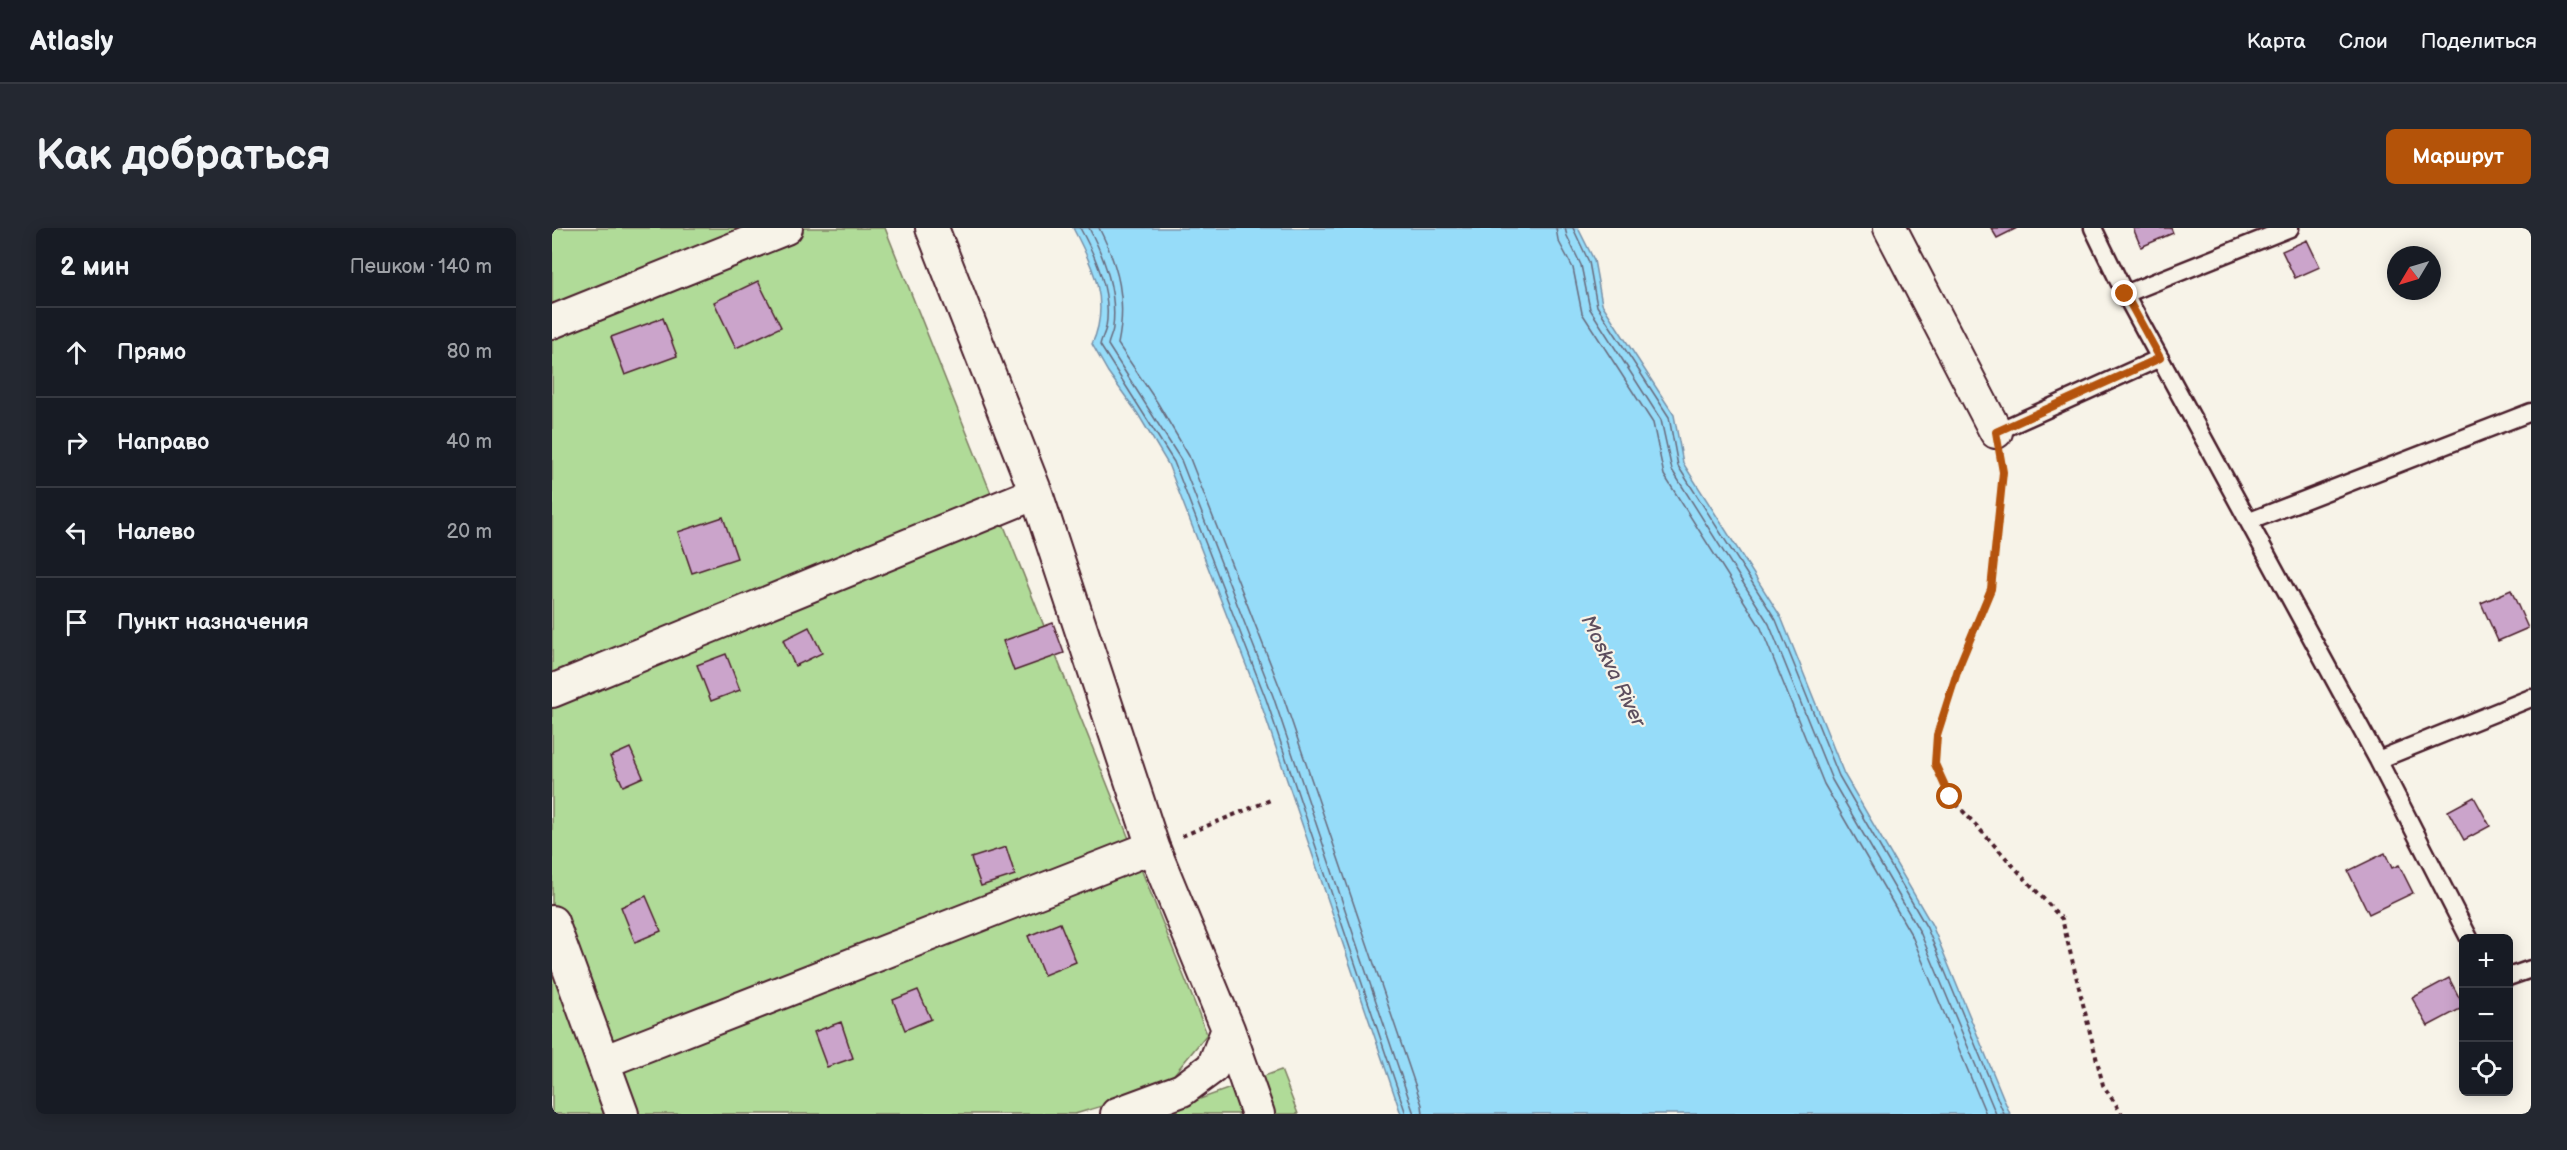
<!DOCTYPE html>
<html lang="ru">
<meta charset="utf-8">
<style>
body{margin:0;font-family:"Balsamiq Sans",sans-serif;background:#242831;color:#f1f3f6}
.controls{position:absolute;right:18px;bottom:18px;display:grid;overflow:hidden;border-radius:9px;box-shadow:0 3px 15px #0003}
.controls button{width:54px;height:54px;display:grid;place-items:center;padding:0;border:0;border-bottom:2px solid #363941;background:#171b24;color:#f1f3f6;font:30px sans-serif}
.compass{position:absolute;left:1835px;top:18px;width:54px;height:54px;border-radius:50%;background:#171b24;box-shadow:0 3px 15px #0003;rotate:232deg}
.stop{position:absolute;width:18px;height:18px;margin:-14px;border:4px solid #b45309;border-radius:50%;background:#fff}
.stop.end{background:#b45309;border-color:#fff;box-shadow:0 2px 6px #0008}
.list{margin:0;padding:0;list-style:none}
h2{display:flex;justify-content:space-between;align-items:center;height:78px;margin:0;padding:0 24px;font-size:26px}
h2 small{font-size:20px;font-weight:400;color:#9ea1a6}
.list li{display:grid;grid-template-columns:39px 1fr auto;gap:18px;align-items:center;box-sizing:border-box;height:90px;padding:0 24px;border-top:2px solid #363941}
.list b{display:block;font-size:22px;white-space:nowrap}
.list em{font-size:20px;font-style:normal;color:#9ea1a6}
.icon{flex:none;width:33px;height:33px;fill:none;stroke:currentColor;stroke-width:2;stroke-linecap:round;stroke-linejoin:round}
.map{position:relative;flex:none;width:1979px;height:886px;overflow:hidden;border-radius:9px}
header{display:flex;align-items:center;gap:36px;box-sizing:border-box;height:84px;padding:0 30px;background:#171b24;border-bottom:2px solid #363941}
header strong{font-size:28px}
nav{display:flex;gap:33px;margin-inline-start:auto;font-size:21px}
.intro{display:flex;align-items:center;justify-content:space-between;box-sizing:border-box;height:144px;padding:0 36px}
h1{margin:0;font-size:42px}
.button{padding:15px 27px;border-radius:9px;background:#b45309;color:#fff;font-size:21px;font-weight:700}
main{display:flex;gap:36px;padding:0 36px}
aside{flex:1;background:#171b24;border-radius:9px;box-shadow:0 3px 15px #0003}
.map>svg:first-child{display:block}
</style>
<header>
<strong>Atlasly</strong>
<nav><a>Карта</a><a>Слои</a><a>Поделиться</a></nav>
</header>
<div class="intro"><h1>Как добраться</h1><a class="button">Маршрут</a></div>
<main>
<aside>
<h2>2 мин<small>Пешком · 140 m</small></h2>
<ul class="list">
<li><svg class="icon" aria-label="ahead" viewBox="0 0 24 24"><path d="M12 20V5M6 11l6-6 6 6"/></svg><div><b>Прямо</b></div><em>80 m</em></li>
<li><svg class="icon" aria-label="right" viewBox="0 0 24 24"><path d="M7 20v-9h11M14 6l5 5-5 5"/></svg><div><b>Направо</b></div><em>40 m</em></li>
<li><svg class="icon" aria-label="left" viewBox="0 0 24 24"><path d="M17 20v-9H6M10 6l-5 5 5 5"/></svg><div><b>Налево</b></div><em>20 m</em></li>
<li><svg class="icon" aria-label="arrive" viewBox="0 0 24 24"><path d="M6 21V4h12l-3 4 3 4H6"/></svg><div><b>Пункт назначения</b></div></li>
</ul>
</aside>
<div class="map">
<svg width="1979" height="886" viewBox="0 0 1979 886">
<rect width="100%" height="100%" fill="#f7f3e8"/>
<filter id="ink" filterUnits="userSpaceOnUse"><feTurbulence type="fractalNoise" baseFrequency=".0167" numOctaves="2"/><feDisplacementMap in="SourceGraphic" scale="12" xChannelSelector="R" yChannelSelector="G"/><feConvolveMatrix kernelMatrix="1 2 1 2 8 2 1 2 1" color-interpolation-filters="sRGB"/></filter>
<g filter="url(#ink)">
<path fill="#b0db98" stroke="#7d7d62" stroke-width="1.5" d="M0 0H333L655 806 611 860 523 886H0Z
M729 842 746 886H606Z"/>
<path fill="#96dcf9" stroke="#7890a7" stroke-width="1.5" d="M521 0H1026L1042 32 1050 76 1122 187 1131 235 1229 389 1292 546 1380 697 1458 886H849L708 473 616 236 586 186 556 144 540 116C559 75 541 38 521 0Z"/>
<g fill="none" stroke-linecap="round" stroke-linejoin="round">
<path stroke="#686b7d" stroke-width="1.5" d="M528 0C544 29 560 65 554 99 553 105 549 111 548 117L622 234 714 471 854 886
M537 0C553 31 565 64 561 99 561 105 557 111 556 117L629 232 721 468 862 886
M547 0C567 39 575 73 566 116L605 174 637 228 730 465 870 877 871 886
M1004 0 1006 12 1021 40 1030 85 1101 195 1112 247 1209 400 1272 556 1360 708 1434 886
M1013 0 1015 8 1029 37 1038 81 1109 192 1120 242 1217 396 1280 552 1368 704 1444 886
M1021 0 1037 34 1045 78 1117 189 1126 238 1224 392 1287 548 1375 700 1452 886"/>
</g>
<path fill="#cba4cb" stroke="#4a1f2b" stroke-width="1.5" d="M1439 0H1465L1445 10Z
M1581 0H1619L1621 5 1589 19Z
M1755 12 1768 39 1743 50 1730 23Z
M206 53 229 99 184 120 162 74Z
M111 90 125 128 73 147 59 109Z
M171 289 185 330 140 345 126 304Z
M1959 362 1976 400 1946 413 1929 375Z
M501 395 512 425 462 443 451 413Z
M257 399 270 425 243 438 231 412Z
M174 426 188 462 159 473 145 437Z
M78 520 91 549 71 558 58 529Z
M1922 569 1938 598 1912 612 1896 583Z
M454 619 463 647 429 658 419 630Z
M1833 625 1840 640 1847 637 1861 665 1817 686 1796 643Z
M94 668 109 703 83 714 69 679Z
M508 695 524 734 492 747 476 708Z
M1897 750 1912 779 1876 798 1860 770Z
M366 762 379 791 353 802 341 772Z
M289 794 301 830 275 839 262 804Z"/>
<g fill="none" stroke-linecap="round" stroke-linejoin="round">
<g stroke="#4a1f2b" stroke-width="21">
<path id="lane" d="M1541 0 1573 66 1826 532 1917 710
M1573 66 1738 0
M1444 204 1608 130
M1698 293 1979 184
M1826 532 1979 470
M1956 749 1979 741"/>
</g>
<g stroke="#4a1f2b" stroke-width="36">
<path id="street" d="M380 0 484 265 601 619 676 801 661 839 630 862 565 886
M1338 0 1444 204
M0 94 234 0
M0 463 484 265
M0 694 70 886
M676 801 706 886
M51 834 601 619"/>
</g>
<path stroke="#4a1f2b" stroke-width="4" stroke-dasharray="4.5 4.5" stroke-linecap="butt" d="M1449 232 1451 244 1439 361 1407 438 1385 507 1383 536 1398 569 1510 691 1551 857 1570 886
M630 608 721 571"/>
<use href="#lane" stroke="#f7f3e8" stroke-width="16"/>
<use href="#street" stroke="#f7f3e8" stroke-width="32"/>
</g>
</g>
<g fill="none" stroke-linecap="round" stroke-linejoin="round" filter="url(#ink)">
<path stroke="#b45309" stroke-width="8" d="M1398 569 1383 536 1385 507 1407 438 1439 361 1451 244 1444 204 1608 130 1573 66"/>
</g>
<g text-anchor="middle" dominant-baseline="central" stroke-width="4.5" stroke-linejoin="round" paint-order="stroke">
<g font-size="20" font-style="italic" fill="#5d4e5e" stroke="#f7f3e8">
<text transform="translate(1061 443) rotate(64)">Moskva River</text>
</g>
</g>
</svg>
<div class="controls">
<button>+</button>
<button>−</button>
<button><svg class="icon" aria-label="locate" viewBox="0 0 24 24"><circle cx="12" cy="12" r="6"/><path d="M12 2v4M12 18v4M2 12h4M18 12h4"/></svg></button>
</div>
<svg class="compass" viewBox="-18 -18 36 36"><path d="M0-13l5 13h-10z" fill="#e53935"/><path d="M0 13l5-13h-10z" fill="#9ea1a6"/></svg>
<div class="stop" style="left:1398px;top:569px"></div>
<div class="stop end" style="left:1573px;top:66px"></div>
</div>
</main>
